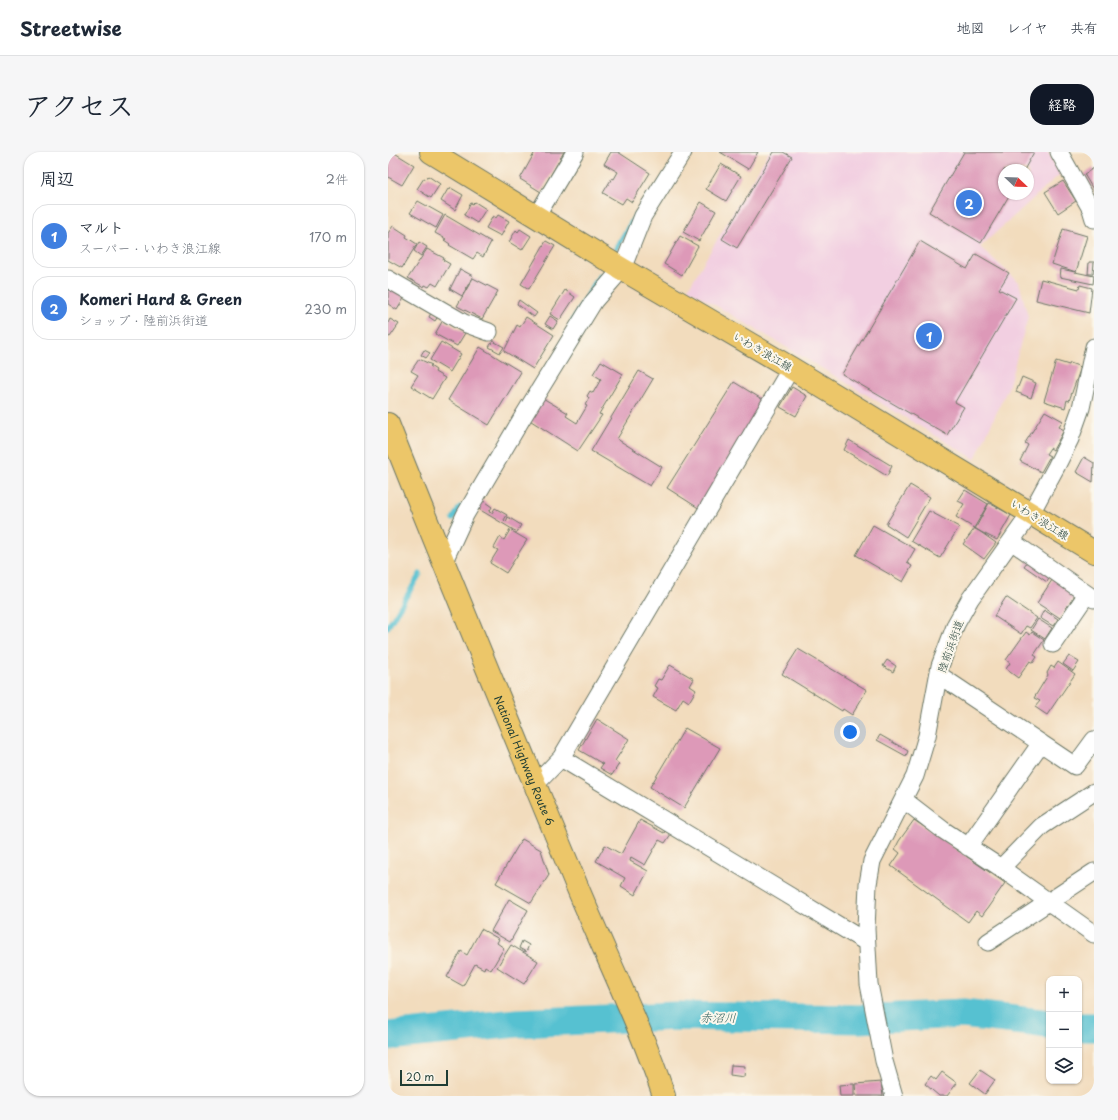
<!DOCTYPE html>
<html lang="ja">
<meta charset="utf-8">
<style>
body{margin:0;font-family:"Playpen Sans","Klee One",sans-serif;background:#f6f6f7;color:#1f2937}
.controls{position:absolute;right:12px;bottom:12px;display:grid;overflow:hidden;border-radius:8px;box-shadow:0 1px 3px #0004}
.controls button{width:36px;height:36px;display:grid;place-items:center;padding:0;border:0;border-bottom:1px solid #e0e1e3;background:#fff;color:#1f2937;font:20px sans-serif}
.compass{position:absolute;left:610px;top:12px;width:36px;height:36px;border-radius:50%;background:#fff;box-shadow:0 1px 3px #0004;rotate:113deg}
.scale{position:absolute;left:12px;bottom:10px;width:48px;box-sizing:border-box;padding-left:4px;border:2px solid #1f3d34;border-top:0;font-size:11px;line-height:14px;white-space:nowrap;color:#1f3d34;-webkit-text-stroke:3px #fbf7ec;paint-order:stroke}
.you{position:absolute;left:462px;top:580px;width:14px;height:14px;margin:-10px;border:3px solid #fff;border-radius:50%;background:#1a73e8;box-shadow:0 0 0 6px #1a73e833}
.badge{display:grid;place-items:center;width:26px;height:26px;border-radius:50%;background:#111827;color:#fff;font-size:13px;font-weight:700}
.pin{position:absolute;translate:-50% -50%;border:2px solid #fff;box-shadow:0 1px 4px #0006}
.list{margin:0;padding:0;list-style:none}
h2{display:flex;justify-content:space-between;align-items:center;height:52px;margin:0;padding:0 16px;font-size:17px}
h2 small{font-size:13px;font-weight:400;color:#747a83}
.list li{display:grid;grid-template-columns:26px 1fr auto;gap:12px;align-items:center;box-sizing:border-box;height:64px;margin:0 8px 8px;padding:0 8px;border:1px solid #e0e1e3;border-radius:16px}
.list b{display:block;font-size:15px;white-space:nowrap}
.list p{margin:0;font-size:13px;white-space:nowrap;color:#747a83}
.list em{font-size:13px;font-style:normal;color:#747a83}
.icon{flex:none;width:22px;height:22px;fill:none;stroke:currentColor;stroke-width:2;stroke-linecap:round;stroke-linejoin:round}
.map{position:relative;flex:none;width:706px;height:944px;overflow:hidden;border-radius:16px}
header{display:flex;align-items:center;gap:24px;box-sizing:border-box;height:56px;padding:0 20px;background:#fff;border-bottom:1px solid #e0e1e3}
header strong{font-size:19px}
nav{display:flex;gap:22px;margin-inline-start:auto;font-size:14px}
.intro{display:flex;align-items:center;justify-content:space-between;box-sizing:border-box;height:96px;padding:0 24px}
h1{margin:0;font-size:28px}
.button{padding:10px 18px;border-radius:16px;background:#111827;color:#fff;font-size:14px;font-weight:700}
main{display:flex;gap:24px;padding:0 24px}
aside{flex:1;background:#fff;border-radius:16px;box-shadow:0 1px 3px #0004}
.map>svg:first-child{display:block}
</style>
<header>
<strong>Streetwise</strong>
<nav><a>地図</a><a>レイヤ</a><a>共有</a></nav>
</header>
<div class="intro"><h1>アクセス</h1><a class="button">経路</a></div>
<main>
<aside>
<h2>周辺<small>2件</small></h2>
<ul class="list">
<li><span class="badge" style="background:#3f7fe0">1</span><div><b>マルト</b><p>スーパー · いわき浪江線</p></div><em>170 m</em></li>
<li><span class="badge" style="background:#3f7fe0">2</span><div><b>Komeri Hard &amp; Green</b><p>ショップ · 陸前浜街道</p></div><em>230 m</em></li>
</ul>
</aside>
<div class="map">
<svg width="706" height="944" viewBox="0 0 706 944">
<rect width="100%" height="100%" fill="#fbf7ec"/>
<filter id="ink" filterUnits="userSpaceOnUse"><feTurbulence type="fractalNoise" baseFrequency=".025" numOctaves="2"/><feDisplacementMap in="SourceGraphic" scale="8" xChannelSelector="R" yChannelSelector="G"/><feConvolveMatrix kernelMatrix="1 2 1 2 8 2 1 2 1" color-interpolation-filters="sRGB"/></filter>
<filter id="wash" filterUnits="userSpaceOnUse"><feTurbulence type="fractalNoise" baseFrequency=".012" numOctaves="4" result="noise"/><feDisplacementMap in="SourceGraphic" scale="16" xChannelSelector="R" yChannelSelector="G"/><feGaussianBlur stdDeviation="0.9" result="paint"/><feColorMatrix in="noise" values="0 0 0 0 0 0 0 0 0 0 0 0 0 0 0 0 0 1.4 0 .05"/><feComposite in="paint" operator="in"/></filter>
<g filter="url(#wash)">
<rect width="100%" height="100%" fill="#f2dcbd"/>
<path fill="#f2cfe1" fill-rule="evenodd" d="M381 0H660L672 22 592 95 631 130 640 165 620 236 587 307 300 137ZM616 18H640V42H616Z"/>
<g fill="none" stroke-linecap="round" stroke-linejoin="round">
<path stroke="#56c1d1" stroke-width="5" d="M228 96 247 64
M185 168 211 124
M65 367 72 355
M0 475 32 422"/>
<path stroke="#56c1d1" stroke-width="29" d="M691 875H706
M0 884 129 871 288 864 470 867 575 862 661 872"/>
</g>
<g id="blocks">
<path fill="#dd99b8" d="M0 0H5L26 13 14 33 0 25Z
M147 0H176L153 40 132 27Z
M223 0H230L262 21 244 50 238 46 234 52 215 41 224 26 226 27 230 20 216 12Z
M332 0H370L360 17Z
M386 0H395L404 5 349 96 334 87Z
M576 0H646L636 18H616V42H622L593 91 541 60Z
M333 12 353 24 338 49 318 37Z
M706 16V39L696 22Z
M40 24 52 32 43 46 29 37 36 26 38 27Z
M675 29 688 49 670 61 657 40Z
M63 36 75 43 67 58 53 49 60 37 62 38Z
M30 49 55 63 48 76 22 61Z
M87 50 98 57 89 71 76 63 83 51 85 52Z
M313 50 328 59 311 89 295 80Z
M57 63 103 90 95 105 89 101 85 107 61 93 62 92 56 88 58 87 47 81Z
M110 63 121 69 113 84 98 76 105 64 108 66Z
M5 74 19 83 18 85 29 92 14 116 0 108V81Z
M132 77 143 84 134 98 121 90 128 78 130 80Z
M675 77 699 84 688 120 664 112Z
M292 84 310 94 294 123 276 112Z
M158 89 167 94 141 137 133 132Z
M532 89 579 117 588 102 621 121 611 137 628 146 567 250 576 255 559 283 454 222Z
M31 90 39 95 33 104 26 99Z
M39 97 56 106 55 108 62 112 49 134 44 131 41 135 37 133 36 135 20 126Z
M701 110H706L705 122H700Z
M72 117 85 124 74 144 62 137Z
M673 117 706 124 705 132 672 125Z
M85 126 110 139 94 167 69 154Z
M653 127 691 137 692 133 704 136 701 161 648 148Z
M0 133 18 143 9 158 0 152Z
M177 138 187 145 172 168 162 162Z
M131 148 149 161 146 165 129 152Z
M44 159 51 163 47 169 41 165Z
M162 164 170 169 165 177 157 172Z
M138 165 166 183 145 217 116 199 129 173 132 175Z
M2 167 11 172 2 185 0 184V171Z
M55 168 77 181 69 194 47 182Z
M105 189 116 195 112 201 101 195Z
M53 190 73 202 62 220 42 208Z
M92 195 133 220 101 273 60 248Z
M36 198 42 201 38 206 33 203Z
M31 207 44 213 42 214 48 218 47 220 57 226 44 247 23 234 30 223 23 219Z
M213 209 235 222 211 262 214 263 190 299 140 267 153 245 180 261 178 264 189 271 199 254 197 253 201 246 199 244 202 239 205 241 213 227 205 222Z
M668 209 681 213 682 211 693 215 681 249 679 248 677 256 656 249Z
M251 219 265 227 229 287 274 315 262 334 203 299Z
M634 225 648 231 643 246 628 240Z
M346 230 377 249 312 357 279 336Z
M404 235 419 244 408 264 392 255Z
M657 259 675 269 671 275 676 278 665 298 662 296 658 302 662 304 653 320 632 309 640 293 637 291Z
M461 288 504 314 499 324 456 298Z
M696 305 706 311 705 330 688 320Z
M522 333 542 345 518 385 498 372Z
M577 338 600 352 586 376 568 365 576 352 570 349Z
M94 348 104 355 101 360 104 361 107 356 119 363 116 368 118 370 120 365 133 373 129 380 89 356Z
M601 351 623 363 609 388 587 377Z
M541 359 571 375 552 406 523 389Z
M485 373 527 397 519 411 524 414 515 430 468 403Z
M587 376 608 391 596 407 575 392Z
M122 378 139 388 118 421 102 411 110 398 106 396 112 385 116 388Z
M641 407 664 422 659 430 636 414Z
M666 425 689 440 672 466 649 451Z
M618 445 649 466 642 476 638 474 633 482 606 464Z
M656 458 670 467 665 474 652 466Z
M650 467 664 476 657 487 643 478Z
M638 480 642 483 644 480 656 488 646 503 649 505 645 511 642 509 630 526 618 517 622 511 618 508Z
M410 497 479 538 464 563 455 557 454 559 394 522Z
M681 504 691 510 685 519 675 512Z
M499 508 508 514 505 520 495 514Z
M670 510 687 522 659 563 647 555 652 549 646 546 660 523 659 521 663 514 666 516Z
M282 513 306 527 302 534 308 538 301 550 295 546 288 558 265 545 270 536 266 534 270 527 273 528Z
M209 567 241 587 227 609 231 612 224 623 212 616 215 612 191 598Z
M297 576 332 596 296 656 262 635Z
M492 583 520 599 518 604 489 588Z
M252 668 276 681 277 679 283 682 277 691 271 688 257 713 243 705 242 709 260 719 247 743 233 734 237 726 208 709 217 693 233 702Z
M526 668 617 731 594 764 588 759 580 770 503 714 512 701 507 697 511 689Z
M134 687 153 698 161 723 143 751 108 731Z
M121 747 140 758 122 790 103 779Z
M93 777 111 787 109 791 116 796 103 818 97 814 96 817 87 812 75 834 59 825 73 799 79 803Z
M134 789 141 793 138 800 131 796Z
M123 793 150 809 136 832 109 815Z
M343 913 357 914 356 925 342 923Z
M592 918 607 928 597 942 582 931Z
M554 920 569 931 559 944H551L537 932 543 924 548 928Z
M493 930 495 944H468L467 932Z
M466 932V944H452L451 933Z"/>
</g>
</g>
<g filter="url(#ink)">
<use href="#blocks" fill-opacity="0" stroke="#697564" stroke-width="1"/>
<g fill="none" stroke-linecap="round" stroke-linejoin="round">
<g stroke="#697564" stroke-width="19">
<path id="minor" d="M671 0 703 57 706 67
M148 65 187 0
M0 127 76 171 101 180
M623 389 706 447
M55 411 77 363 136 263 206 149 234 117 255 64 295 0
M665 492 699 442
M551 523 687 614 706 588
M173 606 478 790
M147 633 173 606 403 216
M516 648 555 678 613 716 706 782
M580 695 653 591
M613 716 654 674 706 640
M600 790 706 720
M506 944 496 909 481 832 478 777 480 732 484 709 527 624 539 584 552 514 568 472 582 447 643 361 668 315 682 287 693 256 706 195"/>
</g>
<g stroke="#697564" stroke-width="24">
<path id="major" d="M43 0 234 117 403 216 706 400"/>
</g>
<g stroke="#697564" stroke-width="24">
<g id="highway">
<path id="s1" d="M0 272C61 426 125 579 188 732 217 802 252 872 276 944"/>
</g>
</g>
<use href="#minor" stroke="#fff" stroke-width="17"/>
<use href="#major" stroke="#ecc669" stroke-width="22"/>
<use href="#highway" stroke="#ecc669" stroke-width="22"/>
</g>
</g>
<g text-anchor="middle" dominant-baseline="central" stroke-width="4" stroke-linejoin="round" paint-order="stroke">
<g font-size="11" fill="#1f3d34" stroke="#fbf7ec">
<text transform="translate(375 199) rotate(30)">いわき浪江線</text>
<text transform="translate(652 367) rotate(32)">いわき浪江線</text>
<text transform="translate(562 494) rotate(-70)">陸前浜街道</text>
<text stroke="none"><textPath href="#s1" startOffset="363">National Highway Route 6</textPath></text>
</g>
<g font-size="12" font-style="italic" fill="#2d5e5b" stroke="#fbf7ec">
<text transform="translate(330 865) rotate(1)">赤沼川</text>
</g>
</g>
</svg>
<div class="controls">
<button>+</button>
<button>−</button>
<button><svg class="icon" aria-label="layers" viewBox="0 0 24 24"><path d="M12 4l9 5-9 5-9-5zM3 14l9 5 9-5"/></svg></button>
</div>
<svg class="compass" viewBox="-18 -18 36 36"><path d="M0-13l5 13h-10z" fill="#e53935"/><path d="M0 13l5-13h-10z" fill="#747a83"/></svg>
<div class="scale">20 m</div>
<div class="you"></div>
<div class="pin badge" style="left:541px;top:184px;background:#3f7fe0">1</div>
<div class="pin badge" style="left:581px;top:51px;background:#3f7fe0">2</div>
</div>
</main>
